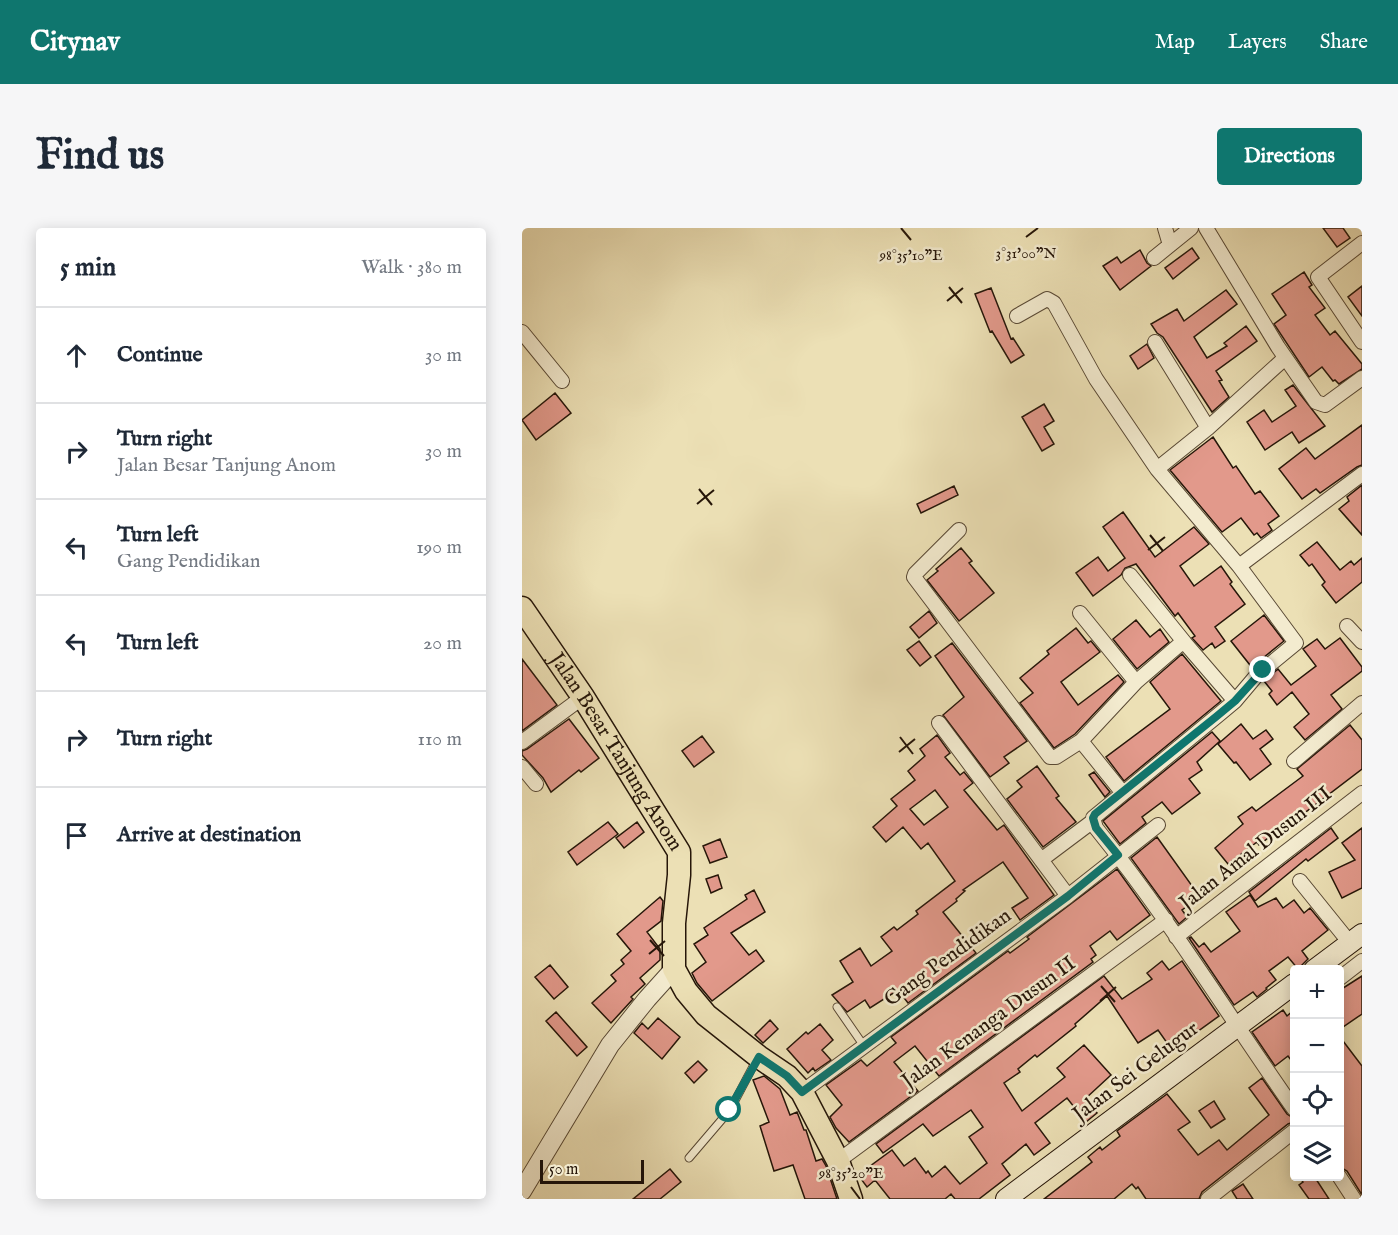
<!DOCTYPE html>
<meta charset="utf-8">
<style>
body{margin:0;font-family:"IM FELL English",serif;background:#f6f6f7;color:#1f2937}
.controls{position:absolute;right:18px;bottom:18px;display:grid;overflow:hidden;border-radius:6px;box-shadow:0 3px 15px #0003}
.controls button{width:54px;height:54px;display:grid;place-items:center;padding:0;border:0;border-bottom:2px solid #e0e1e3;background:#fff;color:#1f2937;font:30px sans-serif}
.scale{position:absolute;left:18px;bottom:15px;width:104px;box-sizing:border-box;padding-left:6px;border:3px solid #261609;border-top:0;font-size:16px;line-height:21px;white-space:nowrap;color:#261609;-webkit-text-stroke:4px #f3ebcf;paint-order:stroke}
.stop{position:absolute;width:18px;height:18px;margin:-14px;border:4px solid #0f766e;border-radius:50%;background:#fff}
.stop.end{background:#0f766e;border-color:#fff;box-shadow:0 2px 6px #0008}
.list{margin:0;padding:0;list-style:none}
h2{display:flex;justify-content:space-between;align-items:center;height:78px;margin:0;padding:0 24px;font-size:26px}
h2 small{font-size:20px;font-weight:400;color:#747a83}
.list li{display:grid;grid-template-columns:39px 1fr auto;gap:18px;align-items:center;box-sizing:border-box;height:96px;padding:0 24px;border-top:2px solid #e0e1e3}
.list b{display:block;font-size:22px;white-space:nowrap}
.list p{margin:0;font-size:20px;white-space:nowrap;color:#747a83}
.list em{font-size:20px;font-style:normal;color:#747a83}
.icon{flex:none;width:33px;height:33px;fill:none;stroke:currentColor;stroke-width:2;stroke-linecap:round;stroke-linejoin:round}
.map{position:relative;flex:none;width:840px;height:971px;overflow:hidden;border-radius:6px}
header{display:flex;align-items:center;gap:36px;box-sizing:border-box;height:84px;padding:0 30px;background:#0f766e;color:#fff}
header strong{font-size:28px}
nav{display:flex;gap:33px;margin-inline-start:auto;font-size:21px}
.intro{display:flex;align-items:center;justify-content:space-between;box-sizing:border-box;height:144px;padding:0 36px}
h1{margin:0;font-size:42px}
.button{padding:15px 27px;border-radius:6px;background:#0f766e;color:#fff;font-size:21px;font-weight:700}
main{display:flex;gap:36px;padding:0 36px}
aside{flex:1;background:#fff;border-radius:6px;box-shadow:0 3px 15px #0003}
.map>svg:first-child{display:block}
</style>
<header>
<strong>Citynav</strong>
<nav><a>Map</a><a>Layers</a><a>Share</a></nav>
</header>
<div class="intro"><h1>Find us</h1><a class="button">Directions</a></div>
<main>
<aside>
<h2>5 min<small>Walk · 380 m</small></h2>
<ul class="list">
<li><svg class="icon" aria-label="ahead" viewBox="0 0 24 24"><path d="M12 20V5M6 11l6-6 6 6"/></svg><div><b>Continue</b></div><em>30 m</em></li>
<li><svg class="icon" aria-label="right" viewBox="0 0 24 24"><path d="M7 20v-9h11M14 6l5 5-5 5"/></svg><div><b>Turn right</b><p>Jalan Besar Tanjung Anom</p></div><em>30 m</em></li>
<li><svg class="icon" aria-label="left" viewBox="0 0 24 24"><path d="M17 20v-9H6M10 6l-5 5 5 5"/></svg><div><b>Turn left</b><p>Gang Pendidikan</p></div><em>190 m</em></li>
<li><svg class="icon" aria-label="left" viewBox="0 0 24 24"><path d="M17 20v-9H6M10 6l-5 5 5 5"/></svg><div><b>Turn left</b></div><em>20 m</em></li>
<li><svg class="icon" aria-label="right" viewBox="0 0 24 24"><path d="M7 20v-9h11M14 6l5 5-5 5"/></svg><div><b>Turn right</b></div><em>110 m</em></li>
<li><svg class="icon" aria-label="arrive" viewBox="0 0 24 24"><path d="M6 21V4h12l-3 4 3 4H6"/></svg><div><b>Arrive at destination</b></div></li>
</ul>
</aside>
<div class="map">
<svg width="840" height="971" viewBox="0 0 840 971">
<rect width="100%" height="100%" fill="#ece0b5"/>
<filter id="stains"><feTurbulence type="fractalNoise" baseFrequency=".00333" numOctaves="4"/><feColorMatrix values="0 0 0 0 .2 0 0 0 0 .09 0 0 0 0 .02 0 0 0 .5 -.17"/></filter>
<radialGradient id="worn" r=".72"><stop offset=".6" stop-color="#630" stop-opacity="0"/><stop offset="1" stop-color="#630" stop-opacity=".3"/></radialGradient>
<path fill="#e2998b" stroke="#261609" stroke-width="1.5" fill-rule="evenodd" d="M801 0H821L828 10 815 19Z
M670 20 677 30 651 51 643 40Z
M618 22 625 35 629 38 598 62 581 38 595 29 599 35Z
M782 44 790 57 787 59 803 80 793 87 808 107 813 103 840 136V141L817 156 813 152 811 153 800 139 787 149 752 96 764 87 750 66Z
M840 58V88L826 69Z
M469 60 489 111 491 110 502 127 489 135 470 103 468 104 453 66Z
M704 62 715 76 672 109 685 130 705 118 702 115 724 98 735 113 694 143 700 152 697 153 707 169 690 184 641 109 635 105 629 96 655 81 662 93Z
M625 116 632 130 616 141 608 128Z
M771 157 803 198 777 215 770 204 743 222 725 194 742 182 750 194 774 178 763 162Z
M33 165 49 185 14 212 0 192Z
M522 176 532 193 522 199 532 216 520 223 500 189Z
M840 197V237L835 239 798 265 794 261 780 271 757 241 784 220 793 231Z
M691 209 711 240 714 238 733 266 738 263 757 288 746 296 750 302 739 310 735 305 732 307 719 290 700 304 648 242Z
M840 257V307L817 281 827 273 825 269Z
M432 258 436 267 399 285 395 276Z
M601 284 633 329 672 299 687 316 658 338 672 358 699 338 710 354 708 356 723 376 693 399 703 413 693 420 690 415 681 422 670 410 673 408 656 385 653 388 614 336 603 340 599 347 571 368 554 345 576 329 586 343 603 330 581 299Z
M795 314 818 342 829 333 832 337 840 330V354L814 375 800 357 803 354 790 336 787 338 778 327Z
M439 320 450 333 447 335 472 365 437 393 405 352 416 343 414 341Z
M407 383 415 395 397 410 388 399Z
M742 387 762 413 731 438 729 436 728 437 709 413Z
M614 392 628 409 638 401 647 414 615 441 591 411Z
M554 400 566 415 569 413 578 424 539 454 556 477 596 447 602 454 553 506 532 520 498 475 511 465 498 450 527 426 525 423Z
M818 410 840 439V443L809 467 820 481 783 512 772 499 787 486 770 464 755 477 747 466 750 463 742 453 756 441 769 457 794 438 781 421 795 411 803 421Z
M397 413 409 429 398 438 385 422Z
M430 415 505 513 482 529 487 535 468 549 421 487 442 469 413 428Z
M660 426 699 473 602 553 584 529 648 481 628 454Z
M0 431 35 477 0 503Z
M47 491 77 530 59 544 57 542 29 564 21 550 0 527V523L5 521Z
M719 496 731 511 744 502 751 511 738 521 749 536 728 552 714 534 712 535 696 516Z
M828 497 840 512V541L781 586 780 584 737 617 735 614 706 636 693 620 721 596 716 589 730 579 734 583 781 548 775 541Z
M690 504 698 513 675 534 680 542 667 551 678 565 650 586 640 574 620 589 624 595 598 616 581 593Z
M415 507 428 525 423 529 438 547 442 544 451 555 442 562 475 602 482 597 532 667 498 692 490 680 506 670 481 634 441 662 443 663 434 671 435 673 421 684 454 725 386 775 376 762 348 780 343 772 325 784 310 767 331 754 318 733 338 720 349 738 370 723 359 709 372 699 375 702 396 686 394 683 433 653 406 615 399 621 381 599 364 614 351 599 375 578 369 571 393 552 386 543 403 528 398 521ZM413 562 426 579 402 597 388 581Z
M180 508 192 524 172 539 160 523Z
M515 538 537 568 534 570 554 594 521 619 485 571 500 559 495 553Z
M572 544 588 564 583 569 567 547Z
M86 594 96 606 55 637 46 624Z
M115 594 122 604 102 620 94 610Z
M809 600 816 610 786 633 784 631 733 673 727 664Z
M840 600V660L820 670 807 644 833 632 820 615Z
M635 609 678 669 660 682 665 689 657 696 609 630Z
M198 611 205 629 188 635 181 618Z
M595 641 628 687 595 712 588 703 568 718 574 727 569 731 571 734 417 848 393 818 372 834 396 863 327 914 314 900 308 889 320 877 304 857 339 832 345 838 374 815 369 809 486 723 488 725 507 711 505 709Z
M196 647 200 660 189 665 184 651Z
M232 662 243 684 209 705 227 727 234 722 242 733 190 773 175 755 170 745 184 734 172 716 186 707 182 700 225 671 223 667Z
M728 667 736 679 754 670 761 680 772 672 782 685 788 680 806 702 780 723 786 731 776 741 766 729 747 743 754 752 744 760 745 761 735 769 731 764 712 777 667 710 669 709 677 719 682 715 689 724 718 703 704 684Z
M138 669 141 673 139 693 125 704 138 721V732L118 750 123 756 109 769 111 771 89 795 70 775 94 753 89 747 102 736 99 732 109 723 95 706Z
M640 733 647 742 660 733 697 788 650 822 636 802 616 815 585 768 553 796 554 798 515 829 513 827 496 841 498 844 482 855 500 883 543 849 535 840 562 817 589 847 563 871 575 885 564 894 545 870 513 895 528 915 512 927 504 916 480 936 488 947 457 971H433L429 966 423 971H368L353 952 345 959 336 947 370 922 382 938 393 930 404 945 406 943 410 949 423 938 438 956 465 935 447 909 461 899 449 882 411 908 401 896 361 925 354 916 582 748 600 771 630 751 625 745Z
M28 737 46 759 32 771 13 749Z
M840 748V786L818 801V762Z
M761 782 765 788 772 782V836L766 828 753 838 730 804Z
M34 784 65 819 55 828 24 793Z
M136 790 158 809 140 831 112 805 120 795 126 801Z
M248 792 256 801 241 815 233 807Z
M298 796 311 812 300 822 309 832 293 843 291 840 286 845 265 821 284 804 286 806Z
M818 809 840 838V967L825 943 818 939Z
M176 833 185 842 172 855 163 845Z
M242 848 258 861 268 887 275 884 282 902H284L294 933 300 931 304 938 315 971H283L271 937 252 943 238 898 247 894 231 852Z
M740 850 765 886 771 890 772 894 766 896 680 964 677 971H624L616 959 614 961 610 956 592 971H522L570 934 566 929 578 919 580 922 598 908 595 903 645 866 668 894 656 902 676 927 697 912 705 922 747 887 727 860Z
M692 873 703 891 689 900 677 883Z
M148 941 159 954 138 971H111Z
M777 948H792L807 971H787L777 957 781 954Z
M721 956 731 971H715L710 963Z"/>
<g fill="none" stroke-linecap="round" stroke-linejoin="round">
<g stroke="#584834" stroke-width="9">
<path id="service" d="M315 779 342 818
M167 930 208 882 235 831"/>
</g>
<g stroke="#584834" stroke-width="16">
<path id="minor" d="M643 0 648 17
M684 0 756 119 794 174 803 177 840 150
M840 15 796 49 840 114
M632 30 669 0
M495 88 525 71 532 75 574 151 635 241 717 338 774 415 735 447 713 473 695 488 571 590 574 600C646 689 706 787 772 881
M0 104 40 153
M633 114 686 200 763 130
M635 241 686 200
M437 302 393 346 392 349 528 529H534L559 513
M717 338 840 246
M608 347 663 415 713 473
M558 385 614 454
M825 398 840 414
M417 495 546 668
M0 514 61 469
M772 533 840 475
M0 539 14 556
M600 564 559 513 614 454 657 417 663 415
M519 632 571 593
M778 653 828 715
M654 709 840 565
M818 750 840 733
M280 864 546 668 636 597
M316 933 644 692
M817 948 832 971
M686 971 772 903"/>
</g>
<g stroke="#584834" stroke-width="20">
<path id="tertiary" d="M0 963 88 817 125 771 152 741"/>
</g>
<g stroke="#261609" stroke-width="22">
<path id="secondary" d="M792 742 840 706
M484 971 772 756"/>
</g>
<g stroke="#261609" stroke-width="25">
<g id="primary">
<path id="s1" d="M0 380 61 469 157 624V647L152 695V741L164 763 184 787 237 829 265 848 280 864 316 933 329 971"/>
</g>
</g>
<use href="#service" stroke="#f3ebcf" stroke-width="7"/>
<use href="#minor" stroke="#f3ebcf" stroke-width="14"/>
<use href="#tertiary" stroke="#f3ebcf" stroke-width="18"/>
<use href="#secondary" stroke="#f3ebcf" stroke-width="20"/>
<use href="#primary" stroke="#ece0b5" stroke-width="22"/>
</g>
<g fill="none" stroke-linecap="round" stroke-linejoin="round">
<path stroke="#0f766e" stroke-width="8" d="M207 882 237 829 265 848 280 864 546 668 596 627 574 600 571 590 573 586 695 488 713 473 741 442"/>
</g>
<path fill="none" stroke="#261609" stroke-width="2" d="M379 0 389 12M504 9 516 0M427 59 440 75M425 73 441 60M177 261 190 277M175 276 192 262M628 307 641 323M626 322 643 309M378 509 391 526M377 524 393 511M128 712 142 728M127 726 143 713M579 758 593 774M578 773 594 759M329 959 338 971"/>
<g text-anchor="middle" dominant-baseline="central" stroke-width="5" stroke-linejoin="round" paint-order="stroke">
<g font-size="21" fill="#261609" stroke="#f3ebcf">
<text stroke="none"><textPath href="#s1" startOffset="172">Jalan Besar Tanjung Anom</textPath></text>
<text transform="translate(734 621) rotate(-38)">Jalan Amal Dusun III</text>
<text transform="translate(426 730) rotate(-36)">Gang Pendidikan</text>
<text transform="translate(467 795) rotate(-36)">Jalan Kenanga Dusun II</text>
<text transform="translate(614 844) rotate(-37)">Jalan Sei Gelugur</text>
</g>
</g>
<g font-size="15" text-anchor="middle" fill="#261609" stroke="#f3ebcf" stroke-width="5" stroke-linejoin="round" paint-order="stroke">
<text x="504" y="30">3°31'00"N</text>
<text x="389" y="32">98°35'10"E</text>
<text x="329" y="950">98°35'20"E</text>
</g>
<rect width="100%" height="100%" filter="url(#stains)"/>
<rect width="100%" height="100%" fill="url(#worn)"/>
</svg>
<div class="controls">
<button>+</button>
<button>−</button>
<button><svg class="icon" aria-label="locate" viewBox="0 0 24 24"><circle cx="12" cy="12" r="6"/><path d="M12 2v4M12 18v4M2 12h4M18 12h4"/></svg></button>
<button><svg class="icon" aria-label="layers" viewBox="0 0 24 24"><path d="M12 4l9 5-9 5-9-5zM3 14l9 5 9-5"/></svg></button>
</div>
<div class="scale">50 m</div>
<div class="stop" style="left:207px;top:882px"></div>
<div class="stop end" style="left:741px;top:442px"></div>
</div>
</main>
